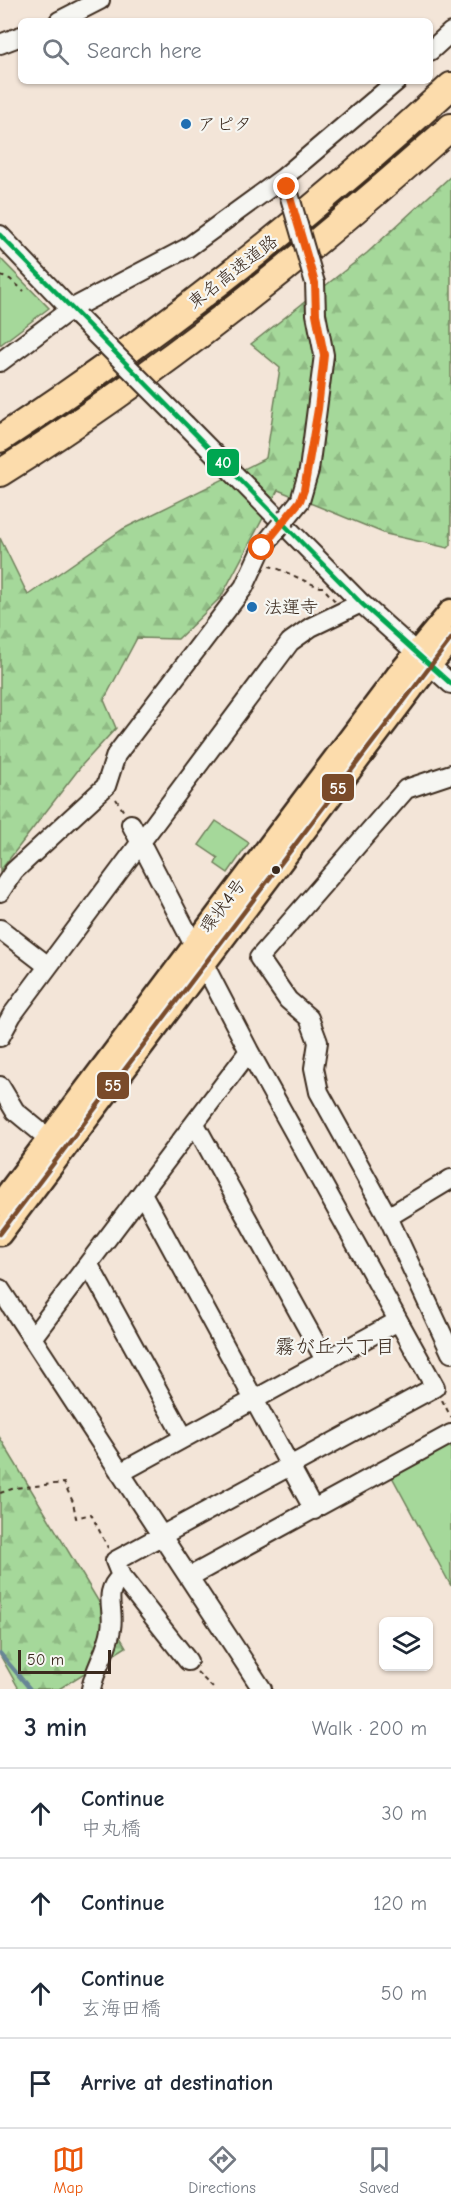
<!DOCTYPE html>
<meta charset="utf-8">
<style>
body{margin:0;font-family:"Comic Neue","Klee One",sans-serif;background:#f6f6f7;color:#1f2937}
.controls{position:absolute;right:18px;bottom:18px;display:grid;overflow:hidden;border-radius:9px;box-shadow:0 2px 4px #0004}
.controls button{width:54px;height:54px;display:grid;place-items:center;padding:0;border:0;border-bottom:2px solid #e0e1e3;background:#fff;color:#1f2937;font:30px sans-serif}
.scale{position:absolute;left:18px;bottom:15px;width:93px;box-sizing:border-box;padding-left:6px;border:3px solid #3b2a1e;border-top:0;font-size:16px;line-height:21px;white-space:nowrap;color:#3b2a1e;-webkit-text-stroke:4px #f6f6f2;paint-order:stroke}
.stop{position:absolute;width:18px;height:18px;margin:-14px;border:4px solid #ea580c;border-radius:50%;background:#fff}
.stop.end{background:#ea580c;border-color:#fff;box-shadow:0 2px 6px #0008}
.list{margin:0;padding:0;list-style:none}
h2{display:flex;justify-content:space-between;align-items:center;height:78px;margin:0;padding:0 24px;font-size:26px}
h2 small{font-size:20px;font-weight:400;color:#747a83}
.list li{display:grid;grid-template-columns:39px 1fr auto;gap:18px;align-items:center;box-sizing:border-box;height:90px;padding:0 24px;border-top:2px solid #e0e1e3}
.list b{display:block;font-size:22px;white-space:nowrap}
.list p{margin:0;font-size:20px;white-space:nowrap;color:#747a83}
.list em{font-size:20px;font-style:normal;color:#747a83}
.icon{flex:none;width:33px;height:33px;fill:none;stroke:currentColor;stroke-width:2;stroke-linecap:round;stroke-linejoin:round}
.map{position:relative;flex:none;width:451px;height:1689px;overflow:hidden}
.search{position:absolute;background:#fff;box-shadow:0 2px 4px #0004;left:18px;right:18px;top:18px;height:66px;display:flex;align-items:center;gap:15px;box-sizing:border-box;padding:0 21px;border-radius:9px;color:#747a83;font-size:22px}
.sheet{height:438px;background:#fff}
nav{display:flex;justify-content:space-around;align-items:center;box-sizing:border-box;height:84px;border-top:2px solid #e0e1e3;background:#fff;font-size:16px;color:#747a83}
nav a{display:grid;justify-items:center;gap:3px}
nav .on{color:#ea580c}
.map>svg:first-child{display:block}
</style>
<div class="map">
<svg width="451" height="1689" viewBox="0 0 451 1689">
<defs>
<pattern id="forest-firs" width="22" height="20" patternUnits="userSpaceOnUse" patternTransform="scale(1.5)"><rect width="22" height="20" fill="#a5d89a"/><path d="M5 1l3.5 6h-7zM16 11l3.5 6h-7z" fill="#8fba84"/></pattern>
</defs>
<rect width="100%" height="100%" fill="#f3e5d8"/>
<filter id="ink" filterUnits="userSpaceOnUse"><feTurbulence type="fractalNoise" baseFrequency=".0167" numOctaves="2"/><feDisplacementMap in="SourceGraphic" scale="12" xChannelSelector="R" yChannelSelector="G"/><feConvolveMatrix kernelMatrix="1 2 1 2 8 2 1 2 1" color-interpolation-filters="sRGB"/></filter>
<g filter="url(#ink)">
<path fill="url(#forest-firs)" stroke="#70815c" stroke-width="1.5" d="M451 176V545L448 548 386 534 278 490 221 597 178 639 137 638 104 700 116 728 82 765 0 871V538L28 595 123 529 266 458 280 368 251 344 367 253Z
M0 1438 126 1647 59 1689H19L0 1655Z"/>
<path fill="#a5d89a" stroke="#70815c" stroke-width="1.5" d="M0 258 49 308 0 345Z
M216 821 249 843 228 873 215 864 218 858 199 845Z
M451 1442V1586L390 1473Z"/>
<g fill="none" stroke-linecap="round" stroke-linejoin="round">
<path stroke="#688696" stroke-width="4" d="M0 1653 30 1689"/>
<g stroke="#3b2a1e" stroke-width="22">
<path id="minor" d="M59 21 100 0
M0 44 21 36
M430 51 451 32
M0 235 78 317
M0 362 71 309 187 248 283 178 397 81
M186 425 361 603 451 684
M300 501 309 470 324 355 316 314 315 283
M451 774 406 789 259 958 288 1000 309 1018 318 1042 314 1068 319 1092 388 1217 451 1353
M131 824 249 1051 435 1387 115 1561 121 1576 188 1661
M0 892 14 871 106 786 116 755 244 587 262 548
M0 929 48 966
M0 1037 12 1015 290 642 311 627 361 603
M0 1086 15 1111 49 1139
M195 1124 325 1360
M143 1195 314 1510
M388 1217 451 1179
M89 1265 184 1438
M0 1289 262 1689
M32 1338 249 1051
M120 1473 398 1321
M189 1577 451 1434
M91 1689C95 1668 108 1650 111 1629 115 1607 102 1594 121 1576"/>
</g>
<g stroke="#3b2a1e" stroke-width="27">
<path id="major" d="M0 1204 397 676 451 611
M0 1234 412 688 451 639"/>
</g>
<g stroke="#3b2a1e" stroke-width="30">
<path id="highway" d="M0 439C160 334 310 216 451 86
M0 473C161 373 309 253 451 127"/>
</g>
<path stroke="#3b2a1e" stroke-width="2" stroke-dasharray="4.5 4.5" stroke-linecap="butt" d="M0 276 10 279 24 291
M269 566C284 569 315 588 323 587
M326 591 335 601
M116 799 124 812
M442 1400 451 1417
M0 1493 15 1488 64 1483 73 1502 76 1518 91 1514 108 1548
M197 1672 214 1689"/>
<use href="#minor" stroke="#f6f6f2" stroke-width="18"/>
<use href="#major" stroke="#fcdcac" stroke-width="22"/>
<use href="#highway" stroke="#fcdcac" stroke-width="26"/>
<g stroke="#3b2a1e" stroke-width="22" stroke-linecap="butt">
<path id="minor-bridge" d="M287 187 315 283
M78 317 186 425
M262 548 300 501"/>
</g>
<use href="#minor-bridge" stroke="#f6f6f2" stroke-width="18"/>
<g stroke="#f6f6f2" stroke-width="9">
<path id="bus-1" d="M0 235 361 603 451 684"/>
</g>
<g stroke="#f6f6f2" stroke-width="9">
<path id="bus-2" d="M0 1234 451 639"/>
</g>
<use href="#bus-1" stroke="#00a651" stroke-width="4.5"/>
<use href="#bus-2" stroke="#7a4b2a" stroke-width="4.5"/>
</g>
</g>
<g fill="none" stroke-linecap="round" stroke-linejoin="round" filter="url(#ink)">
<path stroke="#ea580c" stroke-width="8" d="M262 548 300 501 304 490 318 409 324 355 316 314 315 283 287 187"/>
</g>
<g fill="#1f6fb2" stroke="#f6f6f2" stroke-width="2">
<circle cx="186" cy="124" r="6"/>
<circle cx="252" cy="607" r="6"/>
</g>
<circle fill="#3b2a1e" stroke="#f6f6f2" stroke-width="2" cx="276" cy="870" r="5"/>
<g text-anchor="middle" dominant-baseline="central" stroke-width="4.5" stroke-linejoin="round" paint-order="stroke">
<g font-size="18" fill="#3b2a1e" stroke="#f6f6f2" text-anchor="start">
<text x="198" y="124">アピタ</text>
<text x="264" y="607">法運寺</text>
</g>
<g font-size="18" fill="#3b2a1e" stroke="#f6f6f2">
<text transform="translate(233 272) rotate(-38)">東名高速道路</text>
<text transform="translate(223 906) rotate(-53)">環状4号</text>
</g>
<g font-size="20" fill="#3b2a1e" stroke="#f6f6f2">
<text x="335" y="1346">霧が丘六丁目</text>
</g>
</g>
<g stroke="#f6f6f2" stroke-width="2">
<rect x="206" y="448" width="34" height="29" rx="6" fill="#00a651"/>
<rect x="321" y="773" width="34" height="29" rx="6" fill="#7a4b2a"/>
<rect x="96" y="1071" width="34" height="29" rx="6" fill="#7a4b2a"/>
</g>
<g font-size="16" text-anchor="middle" font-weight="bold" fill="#fff">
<text x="223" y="468">40</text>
<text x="338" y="794">55</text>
<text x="113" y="1091">55</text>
</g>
</svg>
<div class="controls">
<button><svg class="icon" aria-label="layers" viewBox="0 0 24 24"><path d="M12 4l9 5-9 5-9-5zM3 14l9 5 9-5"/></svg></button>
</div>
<div class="scale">50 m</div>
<div class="stop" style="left:262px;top:548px"></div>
<div class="stop end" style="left:287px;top:187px"></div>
<div class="search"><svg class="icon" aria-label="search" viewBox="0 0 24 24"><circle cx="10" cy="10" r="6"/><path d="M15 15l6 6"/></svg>Search here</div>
</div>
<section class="sheet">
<h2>3 min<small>Walk · 200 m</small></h2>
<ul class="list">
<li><svg class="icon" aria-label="ahead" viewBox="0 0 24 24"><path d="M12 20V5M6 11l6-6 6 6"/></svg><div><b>Continue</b><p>中丸橋</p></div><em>30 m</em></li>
<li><svg class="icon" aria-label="ahead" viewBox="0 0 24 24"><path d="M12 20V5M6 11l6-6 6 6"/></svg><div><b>Continue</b></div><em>120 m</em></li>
<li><svg class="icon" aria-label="ahead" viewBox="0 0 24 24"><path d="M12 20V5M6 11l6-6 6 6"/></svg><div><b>Continue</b><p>玄海田橋</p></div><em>50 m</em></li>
<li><svg class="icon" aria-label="arrive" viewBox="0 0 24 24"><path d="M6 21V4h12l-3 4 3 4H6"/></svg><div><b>Arrive at destination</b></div></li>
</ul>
</section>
<nav>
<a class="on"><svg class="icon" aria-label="map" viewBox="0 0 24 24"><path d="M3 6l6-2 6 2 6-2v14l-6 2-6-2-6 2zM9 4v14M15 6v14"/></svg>Map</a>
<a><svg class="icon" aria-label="directions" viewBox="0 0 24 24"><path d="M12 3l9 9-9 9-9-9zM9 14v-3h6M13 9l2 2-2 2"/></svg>Directions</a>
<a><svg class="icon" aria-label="saved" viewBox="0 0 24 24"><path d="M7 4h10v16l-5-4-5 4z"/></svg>Saved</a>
</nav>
